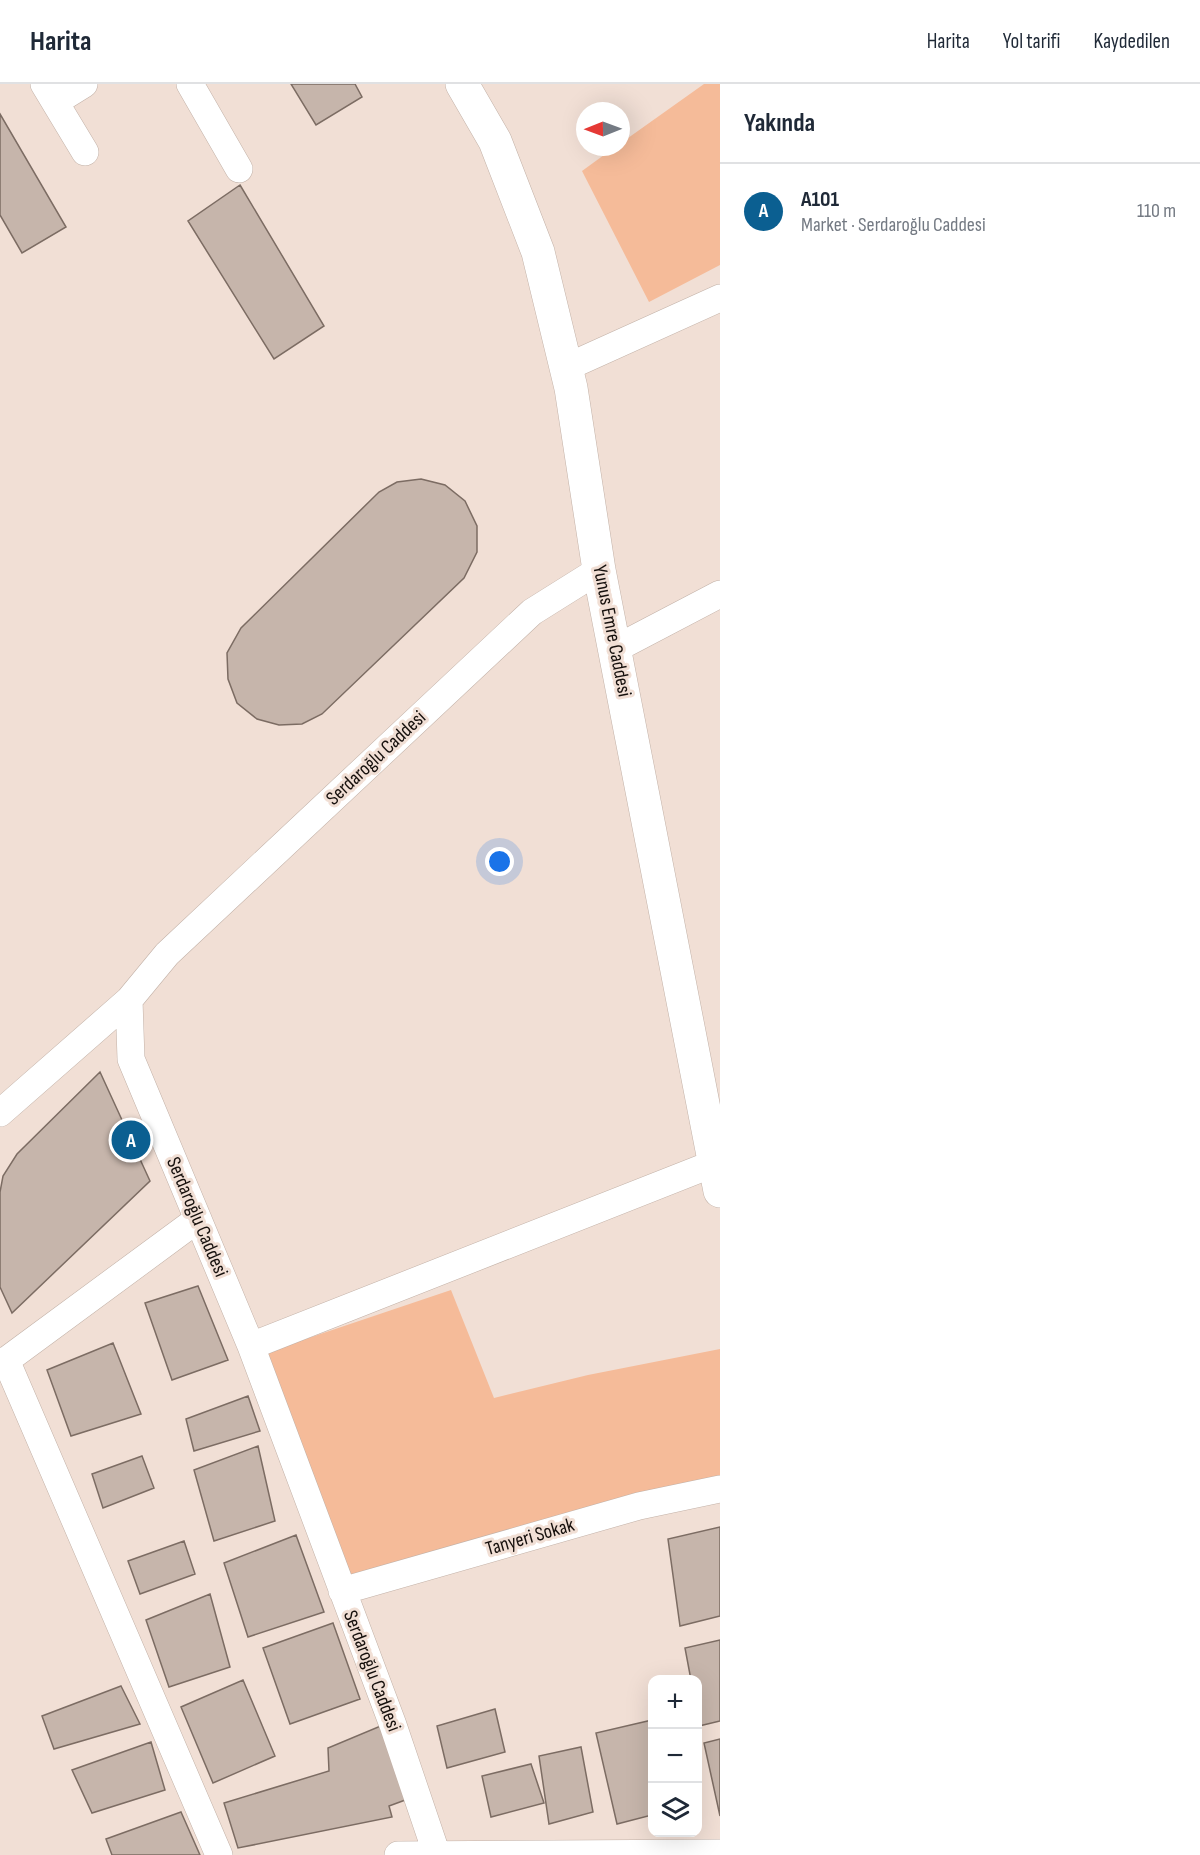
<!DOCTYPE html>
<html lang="tr">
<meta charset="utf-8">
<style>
body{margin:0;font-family:"Sofia Sans Condensed",sans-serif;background:#f6f6f7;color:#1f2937}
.controls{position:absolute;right:18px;bottom:18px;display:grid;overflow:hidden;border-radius:12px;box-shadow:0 6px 24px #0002}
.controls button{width:54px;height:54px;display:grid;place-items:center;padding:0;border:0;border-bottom:2px solid #e0e1e3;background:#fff;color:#1f2937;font:30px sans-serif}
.compass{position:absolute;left:576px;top:18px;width:54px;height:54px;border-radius:50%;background:#fff;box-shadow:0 6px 24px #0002;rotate:269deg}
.you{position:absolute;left:500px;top:778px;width:21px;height:21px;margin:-15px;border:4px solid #fff;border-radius:50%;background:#1a73e8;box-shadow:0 0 0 9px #1a73e833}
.badge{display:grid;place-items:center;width:39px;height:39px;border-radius:50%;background:#0b5f91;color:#fff;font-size:20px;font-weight:700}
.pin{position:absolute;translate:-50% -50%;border:3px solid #fff;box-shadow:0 2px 6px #0006}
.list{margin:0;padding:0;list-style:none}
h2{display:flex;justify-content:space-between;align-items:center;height:78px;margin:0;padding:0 24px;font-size:26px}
h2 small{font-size:20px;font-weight:400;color:#747a83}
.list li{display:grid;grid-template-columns:39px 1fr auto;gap:18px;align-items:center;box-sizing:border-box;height:96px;padding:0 24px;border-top:2px solid #e0e1e3}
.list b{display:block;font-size:22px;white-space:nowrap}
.list p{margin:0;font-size:20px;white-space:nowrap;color:#747a83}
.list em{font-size:20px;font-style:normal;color:#747a83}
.icon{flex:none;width:33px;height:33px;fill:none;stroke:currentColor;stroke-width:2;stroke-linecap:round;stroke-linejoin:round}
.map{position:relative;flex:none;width:720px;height:1771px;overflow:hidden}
header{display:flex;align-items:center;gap:36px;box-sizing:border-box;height:84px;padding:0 30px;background:#fff;border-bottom:2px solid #e0e1e3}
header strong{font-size:28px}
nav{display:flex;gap:33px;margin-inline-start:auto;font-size:21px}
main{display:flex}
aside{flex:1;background:#fff}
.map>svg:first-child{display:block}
</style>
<header>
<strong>Harita</strong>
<nav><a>Harita</a><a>Yol tarifi</a><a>Kaydedilen</a></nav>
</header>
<main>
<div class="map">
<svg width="720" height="1771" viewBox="0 0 720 1771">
<rect width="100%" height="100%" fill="#f1dfd5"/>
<path fill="#f5bb99" d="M704 0H720V181L649 218 582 87 615 63H621V59Z
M451 1206 494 1314 588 1291 720 1265V1392L350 1492 267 1268Z"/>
<path fill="#c6b5ab" stroke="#7c6c63" stroke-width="1.5" d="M291 0H355L362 13 316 41Z
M0 30 66 143 22 169 0 131Z
M240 101 324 242 274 275 188 137Z
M421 395 445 401 465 417 477 442V468L464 494 322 630 302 640 279 641 257 635 237 619 228 595 227 569 241 544 379 408 397 398Z
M100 988 150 1097 12 1229 0 1203V1108L3 1092 17 1070Z
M198 1202 228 1276 172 1296 145 1219Z
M113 1259 141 1330 71 1352 47 1286Z
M248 1312 260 1347 194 1367 186 1335Z
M258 1362 275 1437 214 1457 194 1386Z
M142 1372 154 1404 103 1424 92 1390Z
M720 1443V1532L680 1542 668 1455Z
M296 1451 324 1528 248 1553 224 1479Z
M184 1457 195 1490 140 1510 128 1477Z
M210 1510 230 1583 169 1603 146 1536Z
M333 1539 360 1615 290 1640 263 1564Z
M720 1556V1637L699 1642 698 1596H691L685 1564Z
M243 1596 275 1672 213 1699 181 1623Z
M121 1602 140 1640 54 1665 42 1632Z
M495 1625 505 1668 447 1684 437 1642Z
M652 1636V1731L617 1740 596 1649Z
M383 1641 408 1715 389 1722 392 1733 238 1764 224 1719 329 1687 328 1664Z
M720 1655V1732L704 1659Z
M151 1658 165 1706 92 1729 72 1686Z
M581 1663 593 1728 549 1740 539 1672Z
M531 1680 544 1719 491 1733 482 1692Z
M181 1728 200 1771H112L106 1755Z"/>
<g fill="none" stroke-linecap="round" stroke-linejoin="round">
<g stroke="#c2b1a7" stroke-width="28">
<path id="street" d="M44 0 85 68
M190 0 239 85
M55 18 84 0
M565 284 720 214
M615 565 720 510
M0 1029 129 916
M251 1262 720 1077
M6 1276 219 1771
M0 1281 198 1135
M342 1507 639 1422 720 1405
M398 1771 720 1769
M437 1771 393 1641 251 1262 131 975 129 916 167 870 532 528 599 486"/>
</g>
<g stroke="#c2b1a7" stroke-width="34">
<path id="secondary" d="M462 0 495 57 538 168 571 304 599 486 720 1107"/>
</g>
<use href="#street" stroke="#fff" stroke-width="27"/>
<use href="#secondary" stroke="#fff" stroke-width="33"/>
</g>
<g text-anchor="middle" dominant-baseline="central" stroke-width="6" stroke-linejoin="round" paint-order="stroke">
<g font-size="20" fill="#16100d" stroke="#f1dfd5">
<text transform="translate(612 547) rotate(79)">Yunus Emre Caddesi</text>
<text transform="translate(376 674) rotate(-43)">Serdaroğlu Caddesi</text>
<text transform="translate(197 1133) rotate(67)">Serdaroğlu Caddesi</text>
<text transform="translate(530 1453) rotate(-16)">Tanyeri Sokak</text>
<text transform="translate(372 1587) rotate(69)">Serdaroğlu Caddesi</text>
</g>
</g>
</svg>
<div class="controls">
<button>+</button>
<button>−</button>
<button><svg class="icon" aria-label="layers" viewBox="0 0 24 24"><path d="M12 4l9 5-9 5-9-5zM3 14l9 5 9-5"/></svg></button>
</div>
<svg class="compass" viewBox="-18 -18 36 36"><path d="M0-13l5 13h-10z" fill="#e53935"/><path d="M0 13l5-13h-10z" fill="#747a83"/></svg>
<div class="you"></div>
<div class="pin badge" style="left:131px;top:1056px">A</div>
</div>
<aside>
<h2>Yakında<small></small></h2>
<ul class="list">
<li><span class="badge">A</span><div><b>A101</b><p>Market · Serdaroğlu Caddesi</p></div><em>110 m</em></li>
</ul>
</aside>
</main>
